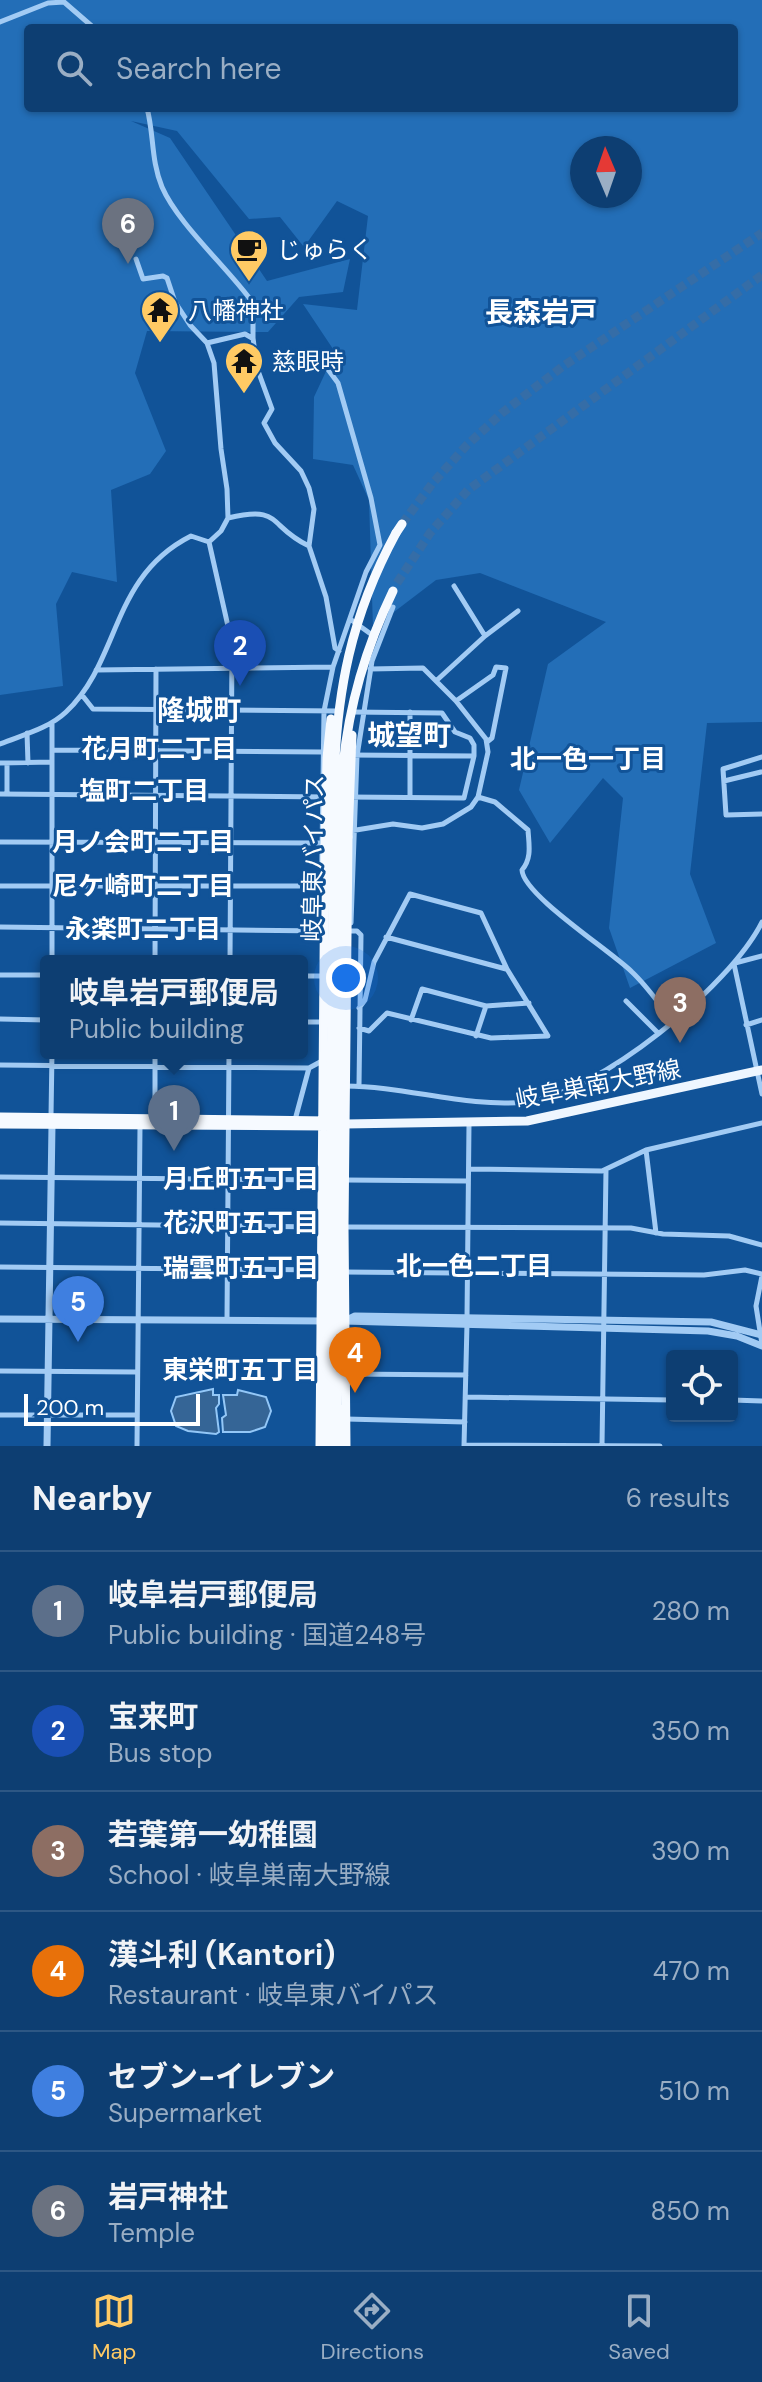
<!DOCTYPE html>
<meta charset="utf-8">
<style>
body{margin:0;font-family:"DM Sans","Noto Sans JP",sans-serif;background:#1b497a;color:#f1f3f6}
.controls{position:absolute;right:24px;bottom:24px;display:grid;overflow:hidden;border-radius:8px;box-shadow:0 2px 6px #0004}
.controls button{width:72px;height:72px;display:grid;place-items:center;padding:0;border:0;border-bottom:2px solid #2d5784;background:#0d3e72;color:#f1f3f6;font:40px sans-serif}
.compass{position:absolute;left:570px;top:136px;width:72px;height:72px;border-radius:50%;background:#0d3e72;box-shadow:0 2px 6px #0004;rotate:358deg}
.scale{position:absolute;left:24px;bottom:20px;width:176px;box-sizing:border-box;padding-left:8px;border:4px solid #fff;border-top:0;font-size:22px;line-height:28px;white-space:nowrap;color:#fff;-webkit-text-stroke:6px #115398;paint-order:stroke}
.you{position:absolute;left:346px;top:978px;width:28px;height:28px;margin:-20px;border:6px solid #fff;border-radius:50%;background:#1a73e8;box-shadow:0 0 0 12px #1a73e833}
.badge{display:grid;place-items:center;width:52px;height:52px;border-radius:50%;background:#ffca64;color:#fff;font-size:26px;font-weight:700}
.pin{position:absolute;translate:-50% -66px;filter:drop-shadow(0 2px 4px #0008)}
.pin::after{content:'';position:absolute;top:42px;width:28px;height:24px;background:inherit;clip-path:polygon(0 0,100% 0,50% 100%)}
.popup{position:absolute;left:40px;top:955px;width:268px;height:104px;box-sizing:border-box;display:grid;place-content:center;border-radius:8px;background:#0d3e72;filter:drop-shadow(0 2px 6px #0005);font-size:26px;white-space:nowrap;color:#9aaec4}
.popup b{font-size:30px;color:#f1f3f6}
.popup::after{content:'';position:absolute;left:50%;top:100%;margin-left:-16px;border:16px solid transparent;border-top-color:#0d3e72}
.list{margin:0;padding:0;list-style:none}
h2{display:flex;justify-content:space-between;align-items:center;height:104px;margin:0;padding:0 32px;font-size:34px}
h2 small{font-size:26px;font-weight:400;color:#9aaec4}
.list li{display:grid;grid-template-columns:52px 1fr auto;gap:24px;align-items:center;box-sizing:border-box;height:120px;padding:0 32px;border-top:2px solid #2d5784}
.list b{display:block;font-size:30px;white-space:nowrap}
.list p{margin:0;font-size:26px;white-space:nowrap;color:#9aaec4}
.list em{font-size:26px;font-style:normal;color:#9aaec4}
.icon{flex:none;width:44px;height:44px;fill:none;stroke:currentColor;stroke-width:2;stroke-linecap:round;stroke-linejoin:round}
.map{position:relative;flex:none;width:762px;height:1446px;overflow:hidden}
.search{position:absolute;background:#0d3e72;box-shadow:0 2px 6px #0004;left:24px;right:24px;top:24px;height:88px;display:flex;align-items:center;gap:20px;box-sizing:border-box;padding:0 28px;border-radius:8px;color:#9aaec4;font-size:30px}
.sheet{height:824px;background:#0d3e72}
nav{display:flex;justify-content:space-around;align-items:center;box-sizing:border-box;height:112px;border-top:2px solid #2d5784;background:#0d3e72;font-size:22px;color:#9aaec4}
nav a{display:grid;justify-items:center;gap:4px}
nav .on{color:#ffca64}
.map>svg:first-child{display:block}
</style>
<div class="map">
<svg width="762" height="1446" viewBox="0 0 762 1446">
<rect width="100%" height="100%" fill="#115398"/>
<path fill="#236eb7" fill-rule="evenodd" d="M0 0H762V722L707 723 690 874 716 943 630 988 609 928 623 798 603 778 550 843 519 790 548 664 606 622 480 573 436 580 373 628 369 500 353 465 313 459 314 397 335 352 303 304 357 310 368 216 337 201 304 247 280 217 249 219 177 131 131 121 170 138 267 281 350 259 343 292 299 297 268 332 147 331 135 373 166 451 150 474 111 490 117 582 72 572 56 604 63 686 0 695ZM28 28H734V108H28ZM582 148H630V196H582Z"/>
<path fill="#356596" stroke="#93c7f7" stroke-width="2" d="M213 1389V1395H219V1404L216 1408 219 1432 216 1434 188 1431 176 1426 171 1411 176 1397Z
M238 1390 266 1397 271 1411 265 1427 250 1432H223L222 1418 226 1415 223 1395H237Z"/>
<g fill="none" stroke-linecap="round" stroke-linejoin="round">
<path stroke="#356da7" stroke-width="9" stroke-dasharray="9 4.5" stroke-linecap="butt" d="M402 524 432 484 466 446 502 413 562 367 762 233
M397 583 430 533 468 490 762 275"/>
<path stroke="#a2cbf4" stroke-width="5" d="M0 22 48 3 64 2 94 28
M147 108C154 134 151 161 162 187 178 224 228 268 253 303V338L257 368 272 409 264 423 275 443 301 471 309 488 314 509 309 546 326 597 335 648 339 651
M136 259 143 279 163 276 167 278 175 302 190 325 207 343 214 363 221 449 227 489 228 518 221 531 209 542
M207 343 245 334 252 338
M228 518C283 505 267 526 309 546
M209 542 232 644 230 961
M454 586 485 636
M350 619 375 637
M96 670 333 667
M436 681 485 636 518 611
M82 695 93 709 338 711
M456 701 493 675 496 667 506 668 492 738 487 742
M410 712V797
M27 733 28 763
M0 744C22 735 48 729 66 712 121 660 110 577 191 536L209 542
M52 750 322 752
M351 755 474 756
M762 757 723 769 726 815 762 814
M0 763 52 762
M724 781 761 772
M0 794 327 797
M7 794V763
M349 797 464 798 474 756V745L470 738 455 732 442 713 352 712
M478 797 495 802 528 830C529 845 532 858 522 870 523 895 611 951 632 972 647 986 659 1004 672 1020
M350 831 393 824 422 828 443 824 471 807 478 797 488 752 486 739 456 701 423 668 370 669
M0 842 320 843 326 841
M0 886H320
M321 922 324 711 333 667 366 572 380 545 371 498 338 383 324 364
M351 923 357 756 372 661 393 607
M0 927 325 931
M347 931H357L361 935 359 1086
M386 937 506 969
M52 961V723
M155 961 156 669
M735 963 762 956
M734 964 762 1094
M0 975H46
M302 976H323
M626 1001 658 1033
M0 1019 46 1020
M411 1020 422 989 486 1006 529 1003
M302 1022H323
M746 1025 762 1020
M359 1028 369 1031 387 1013 491 1038 548 1036 507 969 481 913 410 894 374 962 365 1000 359 1008
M476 1036 486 1006
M0 1065 309 1068
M345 1086C406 1086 466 1108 526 1102 599 1094 730 986 762 922
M51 1116 52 1053
M155 1118V1053
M295 1120 309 1068 322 1061
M646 1150 656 1233
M469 1169 602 1171 646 1150 762 1123
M0 1177 323 1180
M345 1180 468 1181
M0 1223 323 1227
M345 1227 631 1228 663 1234 729 1236 762 1245
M0 1267 321 1270
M344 1272 704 1275 745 1270 762 1274
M762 1276 756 1306 762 1344
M467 1318 469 1124
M227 1320 229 1053
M0 1371 137 1372
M347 1374 466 1375
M465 1397 672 1400
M732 1400 762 1401
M0 1415H137
M346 1419 465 1422
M464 1445 660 1446
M137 1446 140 1126
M464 1446 467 1324
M602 1446 606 1170"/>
<path stroke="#a2cbf4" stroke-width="7" d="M0 1319 326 1321
M347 1320 355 1316 711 1322 762 1335
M343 1321 708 1331 737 1336 762 1346
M47 1446 52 1125"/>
<path stroke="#eef6ff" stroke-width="9" d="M345 1124 527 1121 762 1070"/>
<path stroke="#f6faff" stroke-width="9" d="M396 533 402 524
M0 1117 328 1121
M0 1124 326 1126
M320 1446 325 846
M328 1446V1407
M337 1446V1407
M346 1446 344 1227 348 837"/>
<path stroke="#f6faff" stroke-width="9" d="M348 837 352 735
M325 846 327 758 331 719
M328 1407 334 786C336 692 351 616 396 533
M337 1407 343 766C349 704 366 647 393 591"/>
</g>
<defs>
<g id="cafe-pin" transform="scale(2)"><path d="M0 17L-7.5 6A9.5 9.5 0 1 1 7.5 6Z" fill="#ffca64" stroke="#115398"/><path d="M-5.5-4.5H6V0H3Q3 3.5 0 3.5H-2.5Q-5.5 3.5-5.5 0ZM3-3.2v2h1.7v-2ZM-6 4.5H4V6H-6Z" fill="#111"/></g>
<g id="temple-pin" transform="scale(2)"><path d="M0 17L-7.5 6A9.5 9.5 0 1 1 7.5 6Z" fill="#ffca64" stroke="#115398"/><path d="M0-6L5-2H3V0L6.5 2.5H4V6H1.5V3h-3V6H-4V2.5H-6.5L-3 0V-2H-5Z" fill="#111"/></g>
</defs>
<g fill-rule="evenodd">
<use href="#cafe-pin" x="249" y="249"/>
<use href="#temple-pin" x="160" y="310"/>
<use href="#temple-pin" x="244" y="361"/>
</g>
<g text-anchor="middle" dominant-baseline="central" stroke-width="6" stroke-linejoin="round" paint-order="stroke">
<g font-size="24" fill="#fff" stroke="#115398" text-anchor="start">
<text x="277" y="249">じゅらく</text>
<text x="188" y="310">八幡神社</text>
<text x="272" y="361">慈眼時</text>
</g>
<g font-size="24" fill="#fff" stroke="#115398">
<text transform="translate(313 858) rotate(-89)">岐阜東バイパス</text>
<text transform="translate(598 1084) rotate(-11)">岐阜巣南大野線</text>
</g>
<g font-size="26" font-weight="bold" fill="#fff" stroke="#115398">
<text x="159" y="749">花月町二丁目</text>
<text x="588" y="759">北一色一丁目</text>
<text x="144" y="791">塩町二丁目</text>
<text x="143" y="842">月ノ会町二丁目</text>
<text x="143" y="886">尼ケ崎町二丁目</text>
<text x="143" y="929">永楽町二丁目</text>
<text x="241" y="1179">月丘町五丁目</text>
<text x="241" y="1223">花沢町五丁目</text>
<text x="474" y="1266">北一色二丁目</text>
<text x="241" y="1268">瑞雲町五丁目</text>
<text x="240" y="1370">東栄町五丁目</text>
</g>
<g font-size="28" font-weight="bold" fill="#fff" stroke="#115398">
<text x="541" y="312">長森岩戸</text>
<text x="199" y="710">隆城町</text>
<text x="409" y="735">城望町</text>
</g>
</g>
</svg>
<div class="controls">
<button><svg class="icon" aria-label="locate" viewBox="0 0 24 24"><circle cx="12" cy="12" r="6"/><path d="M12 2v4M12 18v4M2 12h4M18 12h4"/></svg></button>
</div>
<svg class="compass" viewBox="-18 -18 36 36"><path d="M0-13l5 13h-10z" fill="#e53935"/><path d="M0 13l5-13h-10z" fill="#9aaec4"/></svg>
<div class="scale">200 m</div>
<div class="you"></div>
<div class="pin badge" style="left:174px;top:1151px;background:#5c6f8a">1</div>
<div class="popup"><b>岐阜岩戸郵便局</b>Public building</div>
<div class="pin badge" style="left:240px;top:686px;background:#1a4fb4">2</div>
<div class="pin badge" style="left:680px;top:1043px;background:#8d6e63">3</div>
<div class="pin badge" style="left:355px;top:1393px;background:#e8710a">4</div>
<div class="pin badge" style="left:78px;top:1342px;background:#3f7fe0">5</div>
<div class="pin badge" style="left:128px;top:264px;background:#6b7280">6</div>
<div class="search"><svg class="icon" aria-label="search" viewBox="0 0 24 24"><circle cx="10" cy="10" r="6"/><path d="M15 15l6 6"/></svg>Search here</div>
</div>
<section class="sheet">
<h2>Nearby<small>6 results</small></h2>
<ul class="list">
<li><span class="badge" style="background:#5c6f8a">1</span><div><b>岐阜岩戸郵便局</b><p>Public building · 国道248号</p></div><em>280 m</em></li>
<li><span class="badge" style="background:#1a4fb4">2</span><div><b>宝来町</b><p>Bus stop</p></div><em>350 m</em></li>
<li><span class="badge" style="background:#8d6e63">3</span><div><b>若葉第一幼稚園</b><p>School · 岐阜巣南大野線</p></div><em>390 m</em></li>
<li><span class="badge" style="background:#e8710a">4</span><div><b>漢斗利 (Kantori)</b><p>Restaurant · 岐阜東バイパス</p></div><em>470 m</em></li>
<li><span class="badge" style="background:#3f7fe0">5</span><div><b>セブン-イレブン</b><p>Supermarket</p></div><em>510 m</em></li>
<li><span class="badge" style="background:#6b7280">6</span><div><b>岩戸神社</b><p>Temple</p></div><em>850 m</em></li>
</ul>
</section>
<nav>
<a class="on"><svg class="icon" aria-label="map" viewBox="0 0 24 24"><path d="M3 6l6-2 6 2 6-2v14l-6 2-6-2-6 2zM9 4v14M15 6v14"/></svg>Map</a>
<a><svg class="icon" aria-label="directions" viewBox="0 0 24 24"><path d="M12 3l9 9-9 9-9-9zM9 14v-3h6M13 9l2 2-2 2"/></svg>Directions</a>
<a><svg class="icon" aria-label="saved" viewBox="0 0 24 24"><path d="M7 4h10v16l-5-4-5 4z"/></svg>Saved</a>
</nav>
